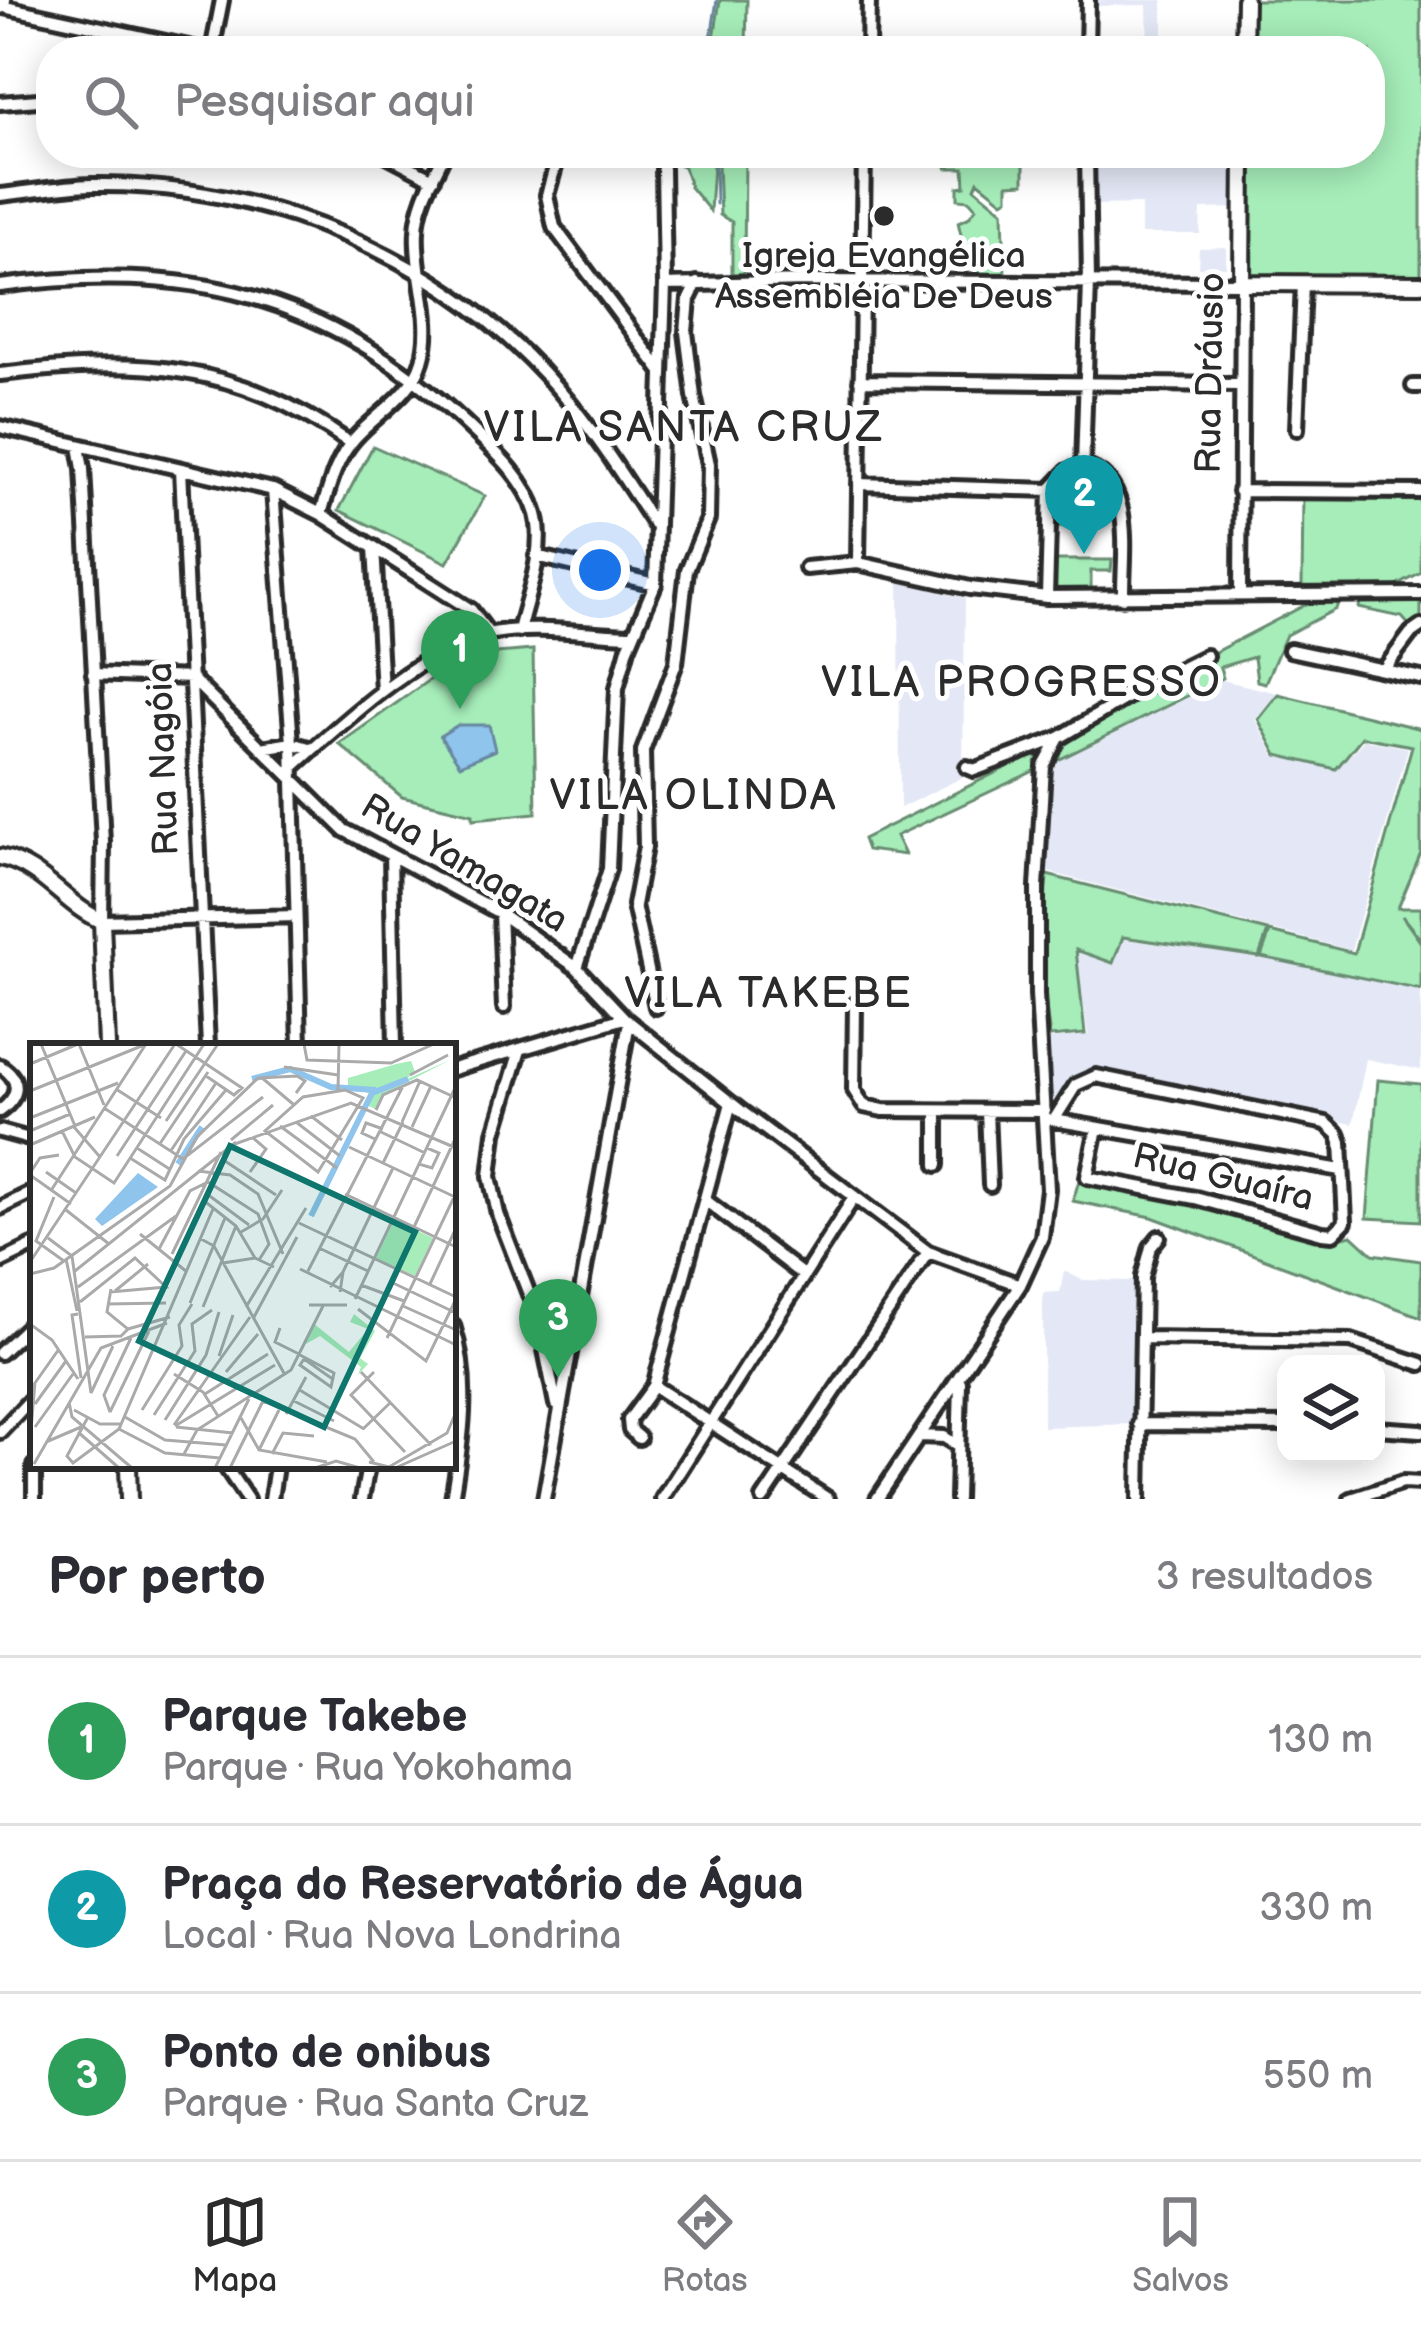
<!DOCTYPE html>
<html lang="pt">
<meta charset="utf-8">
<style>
body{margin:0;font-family:"Balsamiq Sans",sans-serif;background:#f2f2f3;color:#2b2b33}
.controls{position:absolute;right:36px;bottom:36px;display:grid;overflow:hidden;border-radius:24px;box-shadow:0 6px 30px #0003}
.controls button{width:108px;height:108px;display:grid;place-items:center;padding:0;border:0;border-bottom:3px solid #e1e1e2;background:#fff;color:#2b2b33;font:60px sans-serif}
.you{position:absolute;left:600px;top:570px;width:42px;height:42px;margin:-30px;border:9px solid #fff;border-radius:50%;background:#1a73e8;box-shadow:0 0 0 18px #1a73e833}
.badge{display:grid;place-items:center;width:78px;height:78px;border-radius:50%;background:#2b2b2b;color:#fff;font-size:39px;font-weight:700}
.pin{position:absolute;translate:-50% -99px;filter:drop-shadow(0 3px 6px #0008)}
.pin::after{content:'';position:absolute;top:63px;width:42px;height:36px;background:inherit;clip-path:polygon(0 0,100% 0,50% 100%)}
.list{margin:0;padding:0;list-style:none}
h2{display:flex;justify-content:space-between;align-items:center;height:156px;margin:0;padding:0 48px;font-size:51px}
h2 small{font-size:39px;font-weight:400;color:#7c7c81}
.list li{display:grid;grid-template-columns:78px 1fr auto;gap:36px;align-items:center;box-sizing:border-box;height:168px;padding:0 48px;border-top:3px solid #e1e1e2}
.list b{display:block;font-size:45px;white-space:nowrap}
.list p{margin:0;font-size:39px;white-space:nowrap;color:#7c7c81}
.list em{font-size:39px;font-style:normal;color:#7c7c81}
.icon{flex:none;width:66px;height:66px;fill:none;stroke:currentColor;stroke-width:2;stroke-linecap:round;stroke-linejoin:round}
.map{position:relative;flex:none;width:1421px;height:1499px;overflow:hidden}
.search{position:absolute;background:#fff;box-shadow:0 6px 30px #0003;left:36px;right:36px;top:36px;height:132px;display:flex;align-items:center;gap:30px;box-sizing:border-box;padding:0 42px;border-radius:48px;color:#7c7c81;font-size:45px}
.sheet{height:660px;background:#fff}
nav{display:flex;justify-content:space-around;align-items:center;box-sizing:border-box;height:168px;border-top:3px solid #e1e1e2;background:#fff;font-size:33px;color:#7c7c81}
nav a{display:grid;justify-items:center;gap:6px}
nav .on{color:#2b2b2b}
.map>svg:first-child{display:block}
</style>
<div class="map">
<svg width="1421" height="1499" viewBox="0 0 1421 1499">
<rect width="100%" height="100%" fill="#fff"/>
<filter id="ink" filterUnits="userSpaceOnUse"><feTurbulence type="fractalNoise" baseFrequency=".00833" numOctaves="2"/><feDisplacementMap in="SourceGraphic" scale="24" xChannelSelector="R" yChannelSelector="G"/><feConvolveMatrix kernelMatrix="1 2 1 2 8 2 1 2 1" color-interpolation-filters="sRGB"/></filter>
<g filter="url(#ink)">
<path fill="#e4e8f6" d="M1092 0H1163V51H1148L1147 5 1092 6Z
M1097 153H1240V208L1201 209 1200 234H1141V204L1097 205Z
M1226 247V267H1198L1199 248Z
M899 582 965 598 963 777 900 808Z
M1218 679 1277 693 1255 719 1275 756 1336 770 1364 740 1408 748 1351 950 1044 871 1050 765Z
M1123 939 1260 958 1421 991V1070L1366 1059 1353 1124 1084 1072 1052 1114 1050 1039 1088 1035 1076 952 1114 965Z
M1064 1271 1082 1280 1134 1281 1133 1424 1043 1427V1293L1060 1292Z"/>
<path fill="#a6edb9" stroke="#688c72" stroke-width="3" d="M720 0H747L746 51H712Z
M1252 0H1421V277L1250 276 1251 153H1370V51H1252Z
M675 153H708L713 166 710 211 690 187 684 167 673 162Z
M714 153H745L744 273 732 274V222L720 215 718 164Z
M947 153H1024V183L1008 184V198L1003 201 978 181 975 188 1003 211 1005 277H973L972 259 965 252 958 222 968 218 976 208 969 200 958 199V187L965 186 964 168H947Z
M373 446 485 496 447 563 339 510Z
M1081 477C1104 479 1112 494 1112 515H1100L1099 526H1092L1095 505 1085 496 1075 502V526H1057L1060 493Z
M1303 494 1421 495V573L1393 588 1302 587Z
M1053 560H1112L1111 571H1091V590H1053Z
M1361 594 1421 595V623L1410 626 1402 617 1359 608Z
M1309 603H1338L1336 609 1286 635 1265 683 1257 681 1254 657 1220 667 1223 678 1050 764 1061 740 1148 687Z
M533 650 536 813 473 819V814L402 797 339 744 450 665 485 654Z
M1278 694 1421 729V853L1398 908H1421V940L1402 916 1421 943V990L1261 957 1270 932 1354 953 1412 746 1362 737 1336 769 1277 755 1258 719Z
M1043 749 1036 770 896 836 905 855 867 850 863 839Z
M1047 875 1268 931 1259 957 1123 937 1113 963 1076 950 1085 1034 1050 1037C1041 982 1042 931 1047 875Z
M1378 1080 1421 1084V1221L1367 1218Z
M1079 1180 1213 1210 1311 1236 1320 1242 1352 1235 1373 1254 1421 1261V1317L1152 1217 1073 1201Z"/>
<path fill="#8fc4ec" stroke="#67879f" stroke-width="3" d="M458 725H489L495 750 460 765 440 736Z"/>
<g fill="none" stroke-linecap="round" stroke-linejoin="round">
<path stroke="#67879f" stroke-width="3" d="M709 51 717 0
M710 153 715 164 716 204"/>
<g stroke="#2b2b2b" stroke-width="20">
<path id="minor" d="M0 6 207 51
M212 51 222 0
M868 51 869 0
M1087 51 1088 0
M0 103 51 99
M383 153 433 179
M559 153 547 195 554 227 662 372
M0 195C30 192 61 186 92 185 265 182 444 257 558 389 594 430 624 478 654 524
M665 285 806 281 1242 283 1240 594
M0 286C185 262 325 292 464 422 490 447 526 477 536 514 546 550 527 596 519 631
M0 374C137 358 234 361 350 443
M860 381 1239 385
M1413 386H1421
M0 427 273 490 321 514 471 610 489 634
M1297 429 1303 283
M79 446 83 469 103 842 102 921 296 916
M1083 466 1089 282 1087 153
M181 469 208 1046
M859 484 1050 490
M273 490 292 743 300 1046
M1239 491 1421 492
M321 514C329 487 336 459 355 438 377 413 412 395 422 361 435 319 414 274 417 231 418 203 433 178 445 153
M374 547 382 691
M536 556 655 584
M858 563 864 153
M806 568 858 563 970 588 1047 597 1421 594
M1047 597 1050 490 1068 471 1083 466C1137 479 1122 555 1123 598
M1290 650 1421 678
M1384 669 1411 633 1421 626
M93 674 191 678 344 830 500 913 577 968 624 1018 741 1111 928 1252 1020 1285
M261 748 292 743 312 749
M293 767C344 721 424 646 493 633 537 625 588 634 632 635
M967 767 974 770 1059 738 1146 686 1206 656
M391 855 395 1046
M500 913 504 1007
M577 968 609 869 617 688 628 648 655 584 665 285 663 168
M855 1004 854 1090 864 1106 883 1110 1045 1111
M656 1007 634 905 645 847 643 751 676 663 687 570 708 519 709 464 694 396 686 332 689 299 697 283
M520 1050 495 1133 490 1176 498 1214 539 1320 556 1404
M0 1066C22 1080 20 1096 0 1111
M453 1069 624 1018
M937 1111V1165
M987 1111 990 1185
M1048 1119 1341 1170
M1054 1120 1076 1085 1096 1076 1326 1123 1338 1134 1341 1142 1345 1222 1333 1234 1322 1233 1195 1198 1087 1177 1097 1128
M0 1131 33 1140
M705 1200 803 1275
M0 1208 33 1192
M0 1262 33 1246
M1143 1338 1351 1341 1421 1364
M0 1353 33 1322
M654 1386 828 1499
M1139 1424 1286 1425
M1376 1428 1421 1431
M0 1432 33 1397
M921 1436 944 1437 957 1445
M639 1438 630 1430 629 1420 654 1386 731 1103
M34 1466V1499
M225 1466 247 1499
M271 1499 276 1466
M362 1499 368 1466
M452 1499C462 1441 471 1382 453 1325
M544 1499 629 1022
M662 1499 853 1199
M763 1499 928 1252
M877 1499 1020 1285 1042 1237 1048 1189 1037 994V887L1044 766 1059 738
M957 1499 960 1382
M1139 1499 1143 1277 1151 1247 1159 1237
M1351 1499 1403 1482 1421 1483"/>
</g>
<g stroke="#2b2b2b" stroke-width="22">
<path id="tertiary" d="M0 6 3 0
M1244 51 1245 0
M1243 153 1242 283 1421 284
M0 857C43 866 64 905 102 921L107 1046
M128 1466 129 1499"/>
</g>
<use href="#minor" stroke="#fff" stroke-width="10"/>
<use href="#tertiary" stroke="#fff" stroke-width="14"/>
</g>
</g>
<circle fill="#2b2b2b" stroke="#fff" stroke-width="4.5" cx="884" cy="216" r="12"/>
<g text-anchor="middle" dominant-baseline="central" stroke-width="10" stroke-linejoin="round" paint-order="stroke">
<g font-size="36" fill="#2b2b2b" stroke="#fff">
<text x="884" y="256">Igreja Evangélica<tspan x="884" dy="41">Assembléia De Deus</tspan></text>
</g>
<g font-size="36" fill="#2b2b2b" stroke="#fff">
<text transform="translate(1211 373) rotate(-89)">Rua Dráusio</text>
<text transform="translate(164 759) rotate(-92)">Rua Nagóia</text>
<text transform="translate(464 864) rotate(31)">Rua Yamagata</text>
<text transform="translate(1223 1178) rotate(14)">Rua Guaíra</text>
</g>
<g font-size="42" letter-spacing="3" fill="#2b2b2b" stroke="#fff">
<text x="684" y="428">VILA SANTA CRUZ</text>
<text x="1022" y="683">VILA PROGRESSO</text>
<text x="694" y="796">VILA OLINDA</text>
<text x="769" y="994">VILA TAKEBE</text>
</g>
</g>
<g transform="translate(30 1043)">
<rect width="426" height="426" fill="#fff"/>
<path d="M420 17 352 52 345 66 335 61 341 51 318 43V35L366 21 381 18 385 29 375 37ZM364 177 403 195 385 233 346 215ZM324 271 345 288 330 315 338 321 328 332 331 324 290 293 274 302 283 280 319 309 338 286 320 279Z" fill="#a6edb9"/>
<path d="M108 130 128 144 72 183 65 176Z" fill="#8fc4ec"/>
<path fill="none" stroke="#8fc4ec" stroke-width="6" d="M222 36 260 26 301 44 346 47M148 121 172 84M281 173 342 50 378 36"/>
<path fill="none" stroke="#aaa" stroke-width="3" d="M11 1 45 83M49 1 74 62M146 1 212 45 204 52 176 33M274 1 277 17 361 20 404 1M0 21 48 1M254 24 308 32M380 32 418 12M231 34 263 61M86 46 131 75M315 47 333 55 288 129 235 88 273 54ZM0 48 114 2M308 48 309 1M74 65 153 116 233 54M346 67 353 52 387 37 424 54M281 73 312 97M0 75 88 40M136 78 188 1M266 79 310 113M372 79 390 38M250 83 307 125M44 84 70 114M382 84 401 43M0 88 40 71M32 88 45 114 84 140 174 1M351 89 395 110M201 97 243 62M347 97 332 90 336 80 353 86M0 102 65 74M129 102 178 29M202 102 321 60 426 105M319 104 425 154M107 105 141 127M140 109 186 40M87 113 156 8M100 115 135 137 154 96 196 47M192 116 246 152M353 120 373 79M389 121 402 125 409 110 397 105M168 128 200 132 228 151 253 211M16 129 46 150M220 129 236 106 222 94M0 130 10 115 29 112M0 132 41 161M22 146 116 1M177 151 219 182M315 151 426 204M24 154 6 198 34 218M173 157 206 183 225 215M36 167 79 201M269 180 426 254M384 184 426 94M211 189 233 176 252 147M110 191 157 229M18 195 42 213 61 350M171 196 184 203 255 332M289 205 338 228M129 206 160 148 178 139 228 171 239 201 229 217M142 211 191 109M36 216 47 268M0 219 145 1M193 220 225 215 244 224M270 226 426 302M45 228 206 99M278 228 373 43M313 229 363 125M0 231 24 225 140 143 167 94 228 35 267 33 275 38 266 50M361 239 426 270M400 241 426 185M331 242 374 258M48 244 146 173M300 244 313 229 310 249M81 246 77 269 98 286 90 294M85 248 118 221M325 256 426 43M50 259 105 215 136 244 80 249M160 260 195 175M77 261 136 260M279 262H317M373 263 426 287M173 264 206 183M216 264 276 165M328 266 396 318 426 256M48 271 42 272 51 335M224 274 267 194M0 281 22 297 48 336M250 285 245 299 269 311M98 286 140 274M55 294 92 293M357 295 426 150M270 312 304 330 301 344 270 322 274 316M189 313 203 272M274 316 304 337M196 329 228 291M331 329 401 402M344 329 321 352 375 409M144 331 173 349 188 373M268 346 334 386M0 347 29 306M61 350 83 303M175 351 238 311M262 357 304 378M233 358 325 396 344 419M39 359 42 374 102 425M5 361 36 318M44 367 70 381H91M112 367 152 303 149 282 162 261M80 369 119 288M80 369 74 352 101 295M256 371 276 334M124 372 165 308 162 281 182 267M58 374 37 413 43 420 89 386 183 166M95 374 135 397 196 402M211 375 229 407 297 419M135 377 176 312 189 269M144 382 220 274M145 383 245 322M5 384 43 331M146 384 203 390M89 386 135 410 190 415M333 386 361 359M48 389 89 425M0 399 5 339M16 399 51 384M229 407 249 367M154 411 167 387 261 327 293 263M242 411 253 390 284 393M339 419 359 424 417 390 426 369M4 421 71 305 137 280M185 425 219 356M200 425 234 356M285 425 306 418 330 425M365 425 426 398"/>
<path fill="#0f766e" fill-opacity="0.15" stroke="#0f766e" stroke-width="6" d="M200 103 385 189 294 384 109 298Z"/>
<rect width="426" height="426" fill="none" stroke="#2b2b2b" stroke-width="6"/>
</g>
</svg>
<div class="controls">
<button><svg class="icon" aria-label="layers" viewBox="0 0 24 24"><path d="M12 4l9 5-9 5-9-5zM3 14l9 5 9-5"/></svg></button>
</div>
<div class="you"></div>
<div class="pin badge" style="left:460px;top:709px;background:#2e9e5b">1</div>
<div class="pin badge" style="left:1084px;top:554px;background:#0f9aa8">2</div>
<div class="pin badge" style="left:558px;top:1378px;background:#2e9e5b">3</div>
<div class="search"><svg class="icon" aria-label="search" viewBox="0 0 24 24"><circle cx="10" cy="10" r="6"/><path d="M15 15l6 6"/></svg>Pesquisar aqui</div>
</div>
<section class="sheet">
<h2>Por perto<small>3 resultados</small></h2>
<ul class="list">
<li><span class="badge" style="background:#2e9e5b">1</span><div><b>Parque Takebe</b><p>Parque · Rua Yokohama</p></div><em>130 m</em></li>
<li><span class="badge" style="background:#0f9aa8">2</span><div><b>Praça do Reservatório de Água</b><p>Local · Rua Nova Londrina</p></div><em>330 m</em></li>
<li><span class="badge" style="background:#2e9e5b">3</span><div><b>Ponto de onibus</b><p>Parque · Rua Santa Cruz</p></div><em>550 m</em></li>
</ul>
</section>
<nav>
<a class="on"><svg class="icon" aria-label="map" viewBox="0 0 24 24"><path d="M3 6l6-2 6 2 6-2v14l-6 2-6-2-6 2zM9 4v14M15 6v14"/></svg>Mapa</a>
<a><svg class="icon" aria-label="directions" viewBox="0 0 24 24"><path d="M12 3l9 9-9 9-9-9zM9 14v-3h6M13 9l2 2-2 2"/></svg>Rotas</a>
<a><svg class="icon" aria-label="saved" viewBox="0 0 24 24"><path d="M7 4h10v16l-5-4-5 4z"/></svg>Salvos</a>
</nav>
